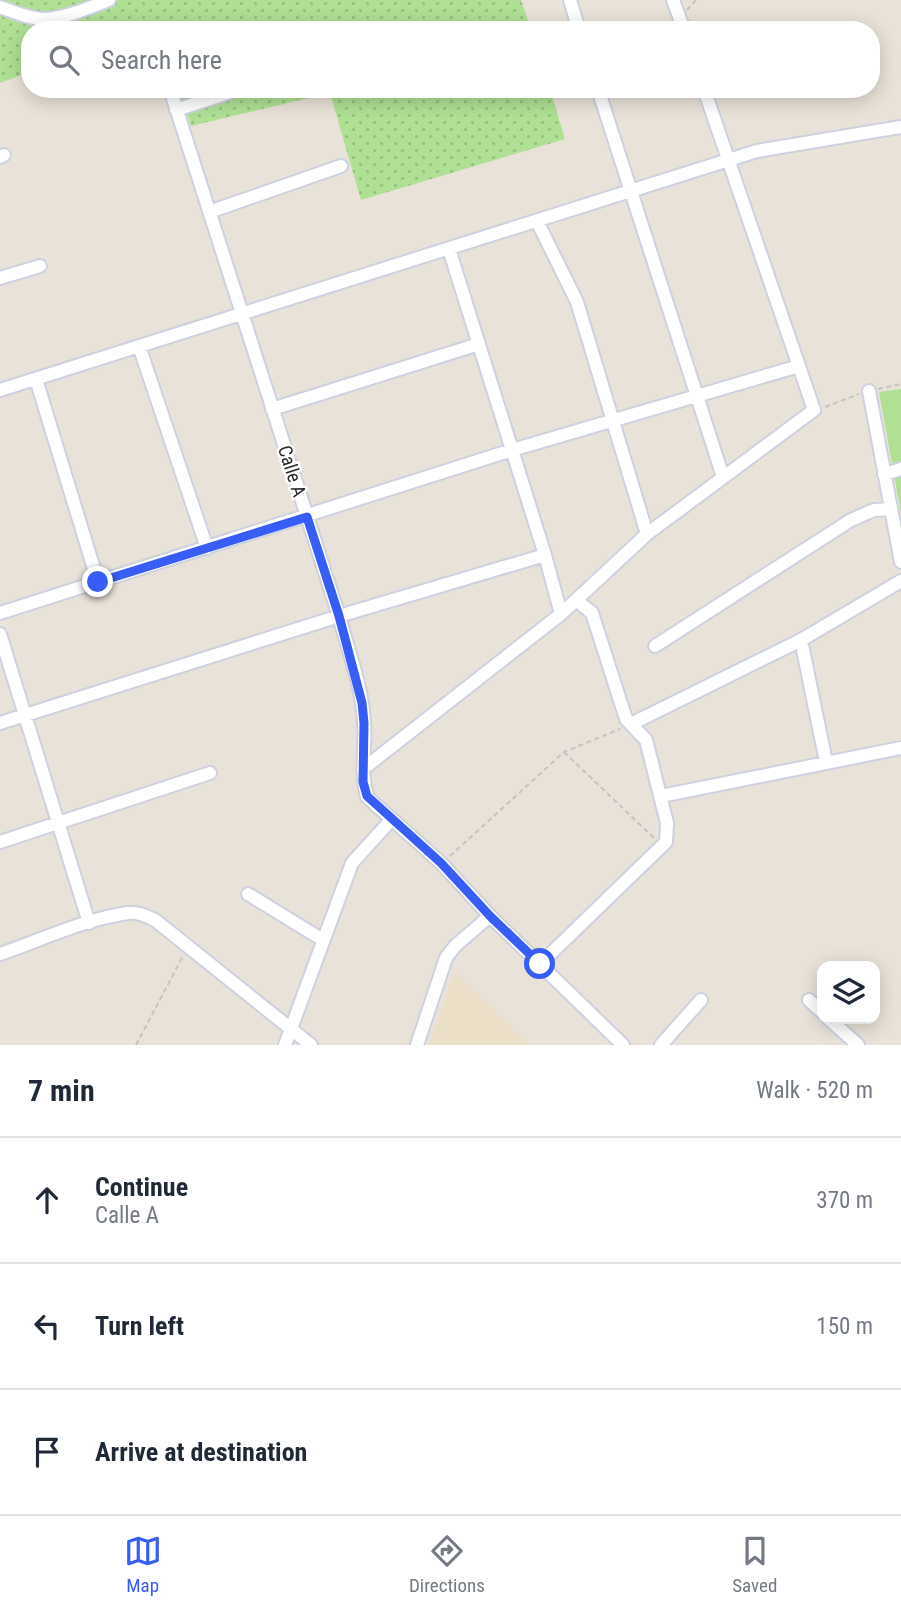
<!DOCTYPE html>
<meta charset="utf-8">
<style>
body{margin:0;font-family:"Roboto Condensed",sans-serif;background:#f2f2f3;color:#1f2937}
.controls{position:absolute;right:21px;bottom:21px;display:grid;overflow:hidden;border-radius:14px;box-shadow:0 4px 18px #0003}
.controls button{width:63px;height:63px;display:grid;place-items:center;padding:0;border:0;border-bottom:2px solid #e0e1e3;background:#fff;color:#1f2937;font:35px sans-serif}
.stop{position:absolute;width:21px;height:21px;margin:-16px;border:5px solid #385df6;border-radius:50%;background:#fff}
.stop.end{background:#385df6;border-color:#fff;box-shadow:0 2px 7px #0008}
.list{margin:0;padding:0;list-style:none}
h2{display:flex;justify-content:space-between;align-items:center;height:91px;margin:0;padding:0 28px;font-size:30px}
h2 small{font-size:23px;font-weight:400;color:#747a83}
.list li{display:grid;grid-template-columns:46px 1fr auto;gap:21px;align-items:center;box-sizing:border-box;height:126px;padding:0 28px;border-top:2px solid #e0e1e3}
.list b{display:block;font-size:26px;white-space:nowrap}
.list p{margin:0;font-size:23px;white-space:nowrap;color:#747a83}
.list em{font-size:23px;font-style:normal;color:#747a83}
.icon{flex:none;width:38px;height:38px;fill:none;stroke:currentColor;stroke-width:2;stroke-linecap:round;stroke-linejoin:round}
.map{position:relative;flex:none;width:901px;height:1045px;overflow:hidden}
.search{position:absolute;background:#fff;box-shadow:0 4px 18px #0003;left:21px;right:21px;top:21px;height:77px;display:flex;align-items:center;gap:18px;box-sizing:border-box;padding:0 24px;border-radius:28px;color:#747a83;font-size:26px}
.sheet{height:469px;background:#fff}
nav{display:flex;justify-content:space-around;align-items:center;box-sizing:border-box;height:98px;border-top:2px solid #e0e1e3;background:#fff;font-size:19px;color:#747a83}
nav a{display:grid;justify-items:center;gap:4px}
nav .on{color:#385df6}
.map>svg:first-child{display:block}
</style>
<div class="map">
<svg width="901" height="1045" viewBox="0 0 901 1045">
<defs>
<pattern id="grass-dots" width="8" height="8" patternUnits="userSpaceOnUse" patternTransform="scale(1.75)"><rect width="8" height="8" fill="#afe094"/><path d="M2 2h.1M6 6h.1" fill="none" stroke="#97c080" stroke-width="1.8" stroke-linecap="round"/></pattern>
</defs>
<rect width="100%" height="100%" fill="#e9e2d8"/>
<path fill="#ebdfc7" d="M454 972 529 1045H429Z"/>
<path fill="url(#grass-dots)" d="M0 0H521L531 30H160L158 25 144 30H30V72L0 83Z
M179 89H550L565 139 361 200 330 93 191 126Z"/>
<path fill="#afe094" d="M901 389V513L879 392Z"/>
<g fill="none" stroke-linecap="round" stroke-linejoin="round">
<g stroke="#cdd1e0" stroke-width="16">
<path id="minor" d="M570 0 579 30
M673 0 684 30
M0 7C14 12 29 19 44 19 66 18 89 8 109 0
M170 89 339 616C348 650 362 686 364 721 366 747 360 771 367 797L441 863 490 916 623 1045
M598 89 723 477
M176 110 240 89
M0 157 4 155
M209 212 341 166
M537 221 577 302 647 534
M449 249 545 555 561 614
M0 278 40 266
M139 346 207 548
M36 379 98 582
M0 390 757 151 901 127
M869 391 901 562
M272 409 479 344
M884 474 901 469
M0 613 512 450 799 366
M0 634 89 923
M801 640 826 762
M655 646 851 520 874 510 891 509
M0 723 339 616 545 555
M631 724 801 640 901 581
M363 769 561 614 647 534 814 410 704 89
M661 796 901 748
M0 842 210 773
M248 894 323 940
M0 954C41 940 85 919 128 913 138 912 146 916 155 920L311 1045
M540 964 666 842 667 823 646 740 626 719 592 613 576 600
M809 1000 822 1012
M829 1019 858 1045
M285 1045 352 863 391 820
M417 1045 446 958 455 946 490 916
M661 1045 701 1000"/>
</g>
<path stroke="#c3c3c3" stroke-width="2" stroke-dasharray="5 3.5" stroke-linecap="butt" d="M687 10 696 0
M878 389 901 384
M825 407 859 394
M564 752 654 838
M450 856 564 752 620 729
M136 1045 183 956"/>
<use href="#minor" stroke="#fff" stroke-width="12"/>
</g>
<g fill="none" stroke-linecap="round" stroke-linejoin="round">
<path stroke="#385df6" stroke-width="9" d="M98 582 307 517 339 616 362 703 364 723 363 782 367 796 441 863 490 916 540 964"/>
</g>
<g text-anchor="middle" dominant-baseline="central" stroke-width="5" stroke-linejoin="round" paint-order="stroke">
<g font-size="19" fill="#272727" stroke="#fff">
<text transform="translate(292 471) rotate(72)">Calle A</text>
</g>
</g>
</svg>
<div class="controls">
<button><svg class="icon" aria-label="layers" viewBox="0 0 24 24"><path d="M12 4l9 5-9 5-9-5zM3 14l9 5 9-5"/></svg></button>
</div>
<div class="stop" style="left:540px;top:964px"></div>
<div class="stop end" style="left:98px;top:582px"></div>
<div class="search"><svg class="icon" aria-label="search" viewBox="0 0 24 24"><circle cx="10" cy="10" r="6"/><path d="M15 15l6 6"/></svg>Search here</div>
</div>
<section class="sheet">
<h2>7 min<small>Walk · 520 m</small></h2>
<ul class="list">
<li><svg class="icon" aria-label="ahead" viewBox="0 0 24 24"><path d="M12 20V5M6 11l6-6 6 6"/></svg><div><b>Continue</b><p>Calle A</p></div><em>370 m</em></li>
<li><svg class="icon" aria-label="left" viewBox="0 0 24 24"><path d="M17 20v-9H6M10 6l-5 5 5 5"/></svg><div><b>Turn left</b></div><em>150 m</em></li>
<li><svg class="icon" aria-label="arrive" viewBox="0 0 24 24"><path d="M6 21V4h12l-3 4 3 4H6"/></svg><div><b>Arrive at destination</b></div></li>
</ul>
</section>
<nav>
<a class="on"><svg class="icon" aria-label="map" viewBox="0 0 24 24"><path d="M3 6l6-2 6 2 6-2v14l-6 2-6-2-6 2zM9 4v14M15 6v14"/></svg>Map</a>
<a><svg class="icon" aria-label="directions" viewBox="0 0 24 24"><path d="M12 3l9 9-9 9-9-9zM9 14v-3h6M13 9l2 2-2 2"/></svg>Directions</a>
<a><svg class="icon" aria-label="saved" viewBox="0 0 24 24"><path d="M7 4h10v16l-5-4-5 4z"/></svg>Saved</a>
</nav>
